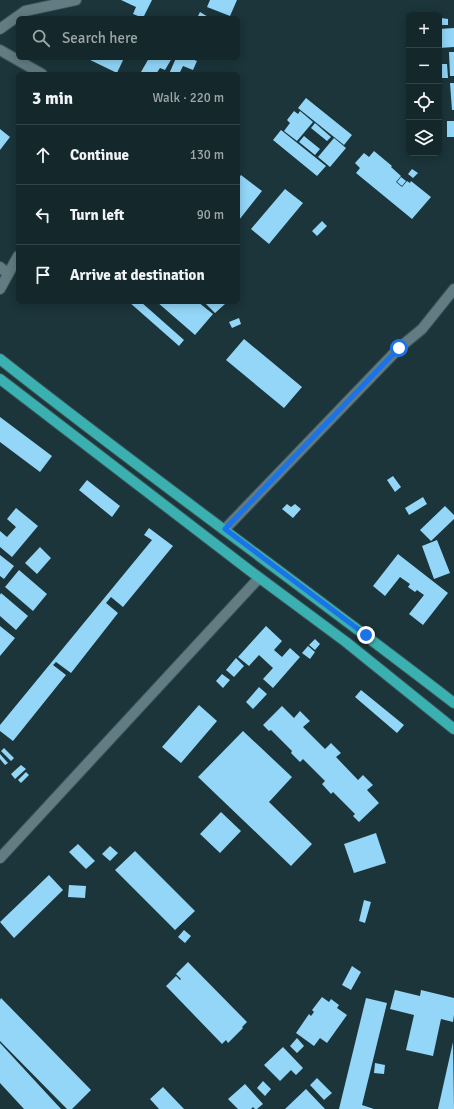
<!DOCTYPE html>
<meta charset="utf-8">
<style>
body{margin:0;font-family:Signika,sans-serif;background:#213438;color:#f1f3f6}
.controls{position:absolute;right:12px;top:12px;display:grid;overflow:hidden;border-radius:6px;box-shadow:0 2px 10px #0003}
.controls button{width:36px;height:36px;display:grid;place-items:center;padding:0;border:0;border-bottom:1px solid #334448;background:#14282c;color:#f1f3f6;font:20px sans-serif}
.stop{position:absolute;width:12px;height:12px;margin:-9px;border:3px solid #1a73e8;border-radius:50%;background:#fff}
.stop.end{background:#1a73e8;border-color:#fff;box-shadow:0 1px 4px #0008}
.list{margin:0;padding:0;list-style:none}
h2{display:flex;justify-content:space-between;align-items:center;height:52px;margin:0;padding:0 16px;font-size:17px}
h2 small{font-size:13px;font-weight:400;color:#9da6a9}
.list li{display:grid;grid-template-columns:26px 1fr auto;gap:12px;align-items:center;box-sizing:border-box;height:60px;padding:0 16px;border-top:1px solid #334448}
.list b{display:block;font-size:15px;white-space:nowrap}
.list em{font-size:13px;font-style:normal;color:#9da6a9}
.icon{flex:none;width:22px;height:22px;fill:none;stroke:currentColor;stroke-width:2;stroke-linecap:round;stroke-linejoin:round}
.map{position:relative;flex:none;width:454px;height:1109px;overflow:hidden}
.search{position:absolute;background:#14282c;box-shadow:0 2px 10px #0003;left:16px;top:16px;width:224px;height:44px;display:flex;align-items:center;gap:10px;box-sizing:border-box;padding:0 14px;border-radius:6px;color:#9da6a9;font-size:15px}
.panel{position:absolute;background:#14282c;box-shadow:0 2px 10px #0003;left:16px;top:72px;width:224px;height:232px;border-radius:6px}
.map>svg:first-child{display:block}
</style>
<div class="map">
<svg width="454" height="1109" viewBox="0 0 454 1109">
<rect width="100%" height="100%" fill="#1b353a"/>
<path fill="#93d6f8" d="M121 0H152L143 18 133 14 136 7Z
M210 0H237L230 16 207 7Z
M200 12 210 18H197Z
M441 18 448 19V25H441Z
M454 28V47L439 48V29Z
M449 52H454V76H450Z
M86 58H124L117 73Z
M149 58H172L165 70 160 68 156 74H146L141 72Z
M176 58H190L197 61 193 70 183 66 180 72 184 74H169Z
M439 64H447L448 78H439Z
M450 83H454V110H452Z
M306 98 352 135 344 145 298 108Z
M294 111 298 114 300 111 313 122 297 141 284 131 290 123 287 120Z
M447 121H454V137H447Z
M315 123 331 137 327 141 311 128Z
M0 129 10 137 0 150Z
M281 130 326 166 317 176 273 140Z
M304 136 320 149 315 155 299 142Z
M334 138 346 148 330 167 318 157Z
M374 151 392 166 391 167 401 176 396 182 402 187 407 181 410 183 411 181 431 197 412 219 356 173 360 168 355 163 364 153 369 157Z
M412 169 418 173 413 178 408 174Z
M241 175 262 191 239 220 238 219V179Z
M401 177 406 181 402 186 397 182Z
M285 189 303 203 269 244 251 229Z
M322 221 327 226 317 236 312 231Z
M129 302H141L184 340 179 346Z
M157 302H198L213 314 195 335Z
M204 302H223L225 304 215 313Z
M239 318 241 324 232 328 229 322Z
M244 339 302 387 284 408 226 360Z
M0 417 52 456 40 472 0 442Z
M393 476 401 487 395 492 387 480Z
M87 480 120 506 112 517 79 490Z
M423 497 427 504 409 515 405 508Z
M287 504 291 507 295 504 301 509 293 518 282 509Z
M445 506 454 515V519L431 541 420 530Z
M16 508 38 526 12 557 0 547V531L7 537 16 527 7 519Z
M149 528 173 546 123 607 111 597 106 603 118 613 71 673 56 662 53 665 66 675 13 741 0 731V725L152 540 144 535Z
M437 540 450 573 434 579 422 546Z
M40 547 51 558 37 574 25 563Z
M398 554 448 593 423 625 409 614 424 595 417 590 415 592 408 587 410 584 400 577 385 596 373 586Z
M0 555 14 566 4 579 0 576Z
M19 570 47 594 33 611 5 587Z
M1 593 28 616 16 630 0 616V595Z
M0 626 15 638 0 656Z
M266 626 282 641 274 650 282 657 290 648 300 657 273 688 263 679 273 668 259 655 249 666 238 657Z
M315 639 320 644 315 650 309 645Z
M308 646 315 652 310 659 302 653Z
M236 658 244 666 234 677 226 670Z
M222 674 230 680 223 688 216 681Z
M259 687 267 694 253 709 246 702Z
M361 690 404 725 397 733 355 697Z
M199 705 217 721 181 763 162 747Z
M282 706 294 718 300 711 310 721 303 727 325 749 331 743 341 753 336 757 358 780 363 775 373 785 367 790 379 803 359 822 353 816 355 814 333 792 331 794 322 784 325 781 303 759 300 762 291 753 292 751 271 730 269 731 263 725Z
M243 731 292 777 269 802 312 844 291 866 198 777Z
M4 748 14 758 11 761 1 751Z
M0 754 8 763 5 765 0 759Z
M21 765 26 769 15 779 11 774Z
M26 772 29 775 21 783 18 780Z
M221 812 241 831 220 853 200 834Z
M376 833 386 863 354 873 344 844Z
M78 844 95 861 86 869 69 852Z
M110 846 118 853 110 861 102 854Z
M135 851 195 911 175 930 115 870Z
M49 875 63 890 14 938 0 922Z
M69 885 86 886 85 898 68 897Z
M364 900 371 902 365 923 359 921Z
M184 930 191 936 185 943 178 937Z
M188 962 247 1022 242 1027 243 1028 228 1043 226 1040 222 1044 166 986 176 976 180 980 181 979 176 974Z
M352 966 361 972 351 990 342 985Z
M395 990 420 996 421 990 454 998V1015L453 1022 441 1019 433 1056 406 1050 414 1015 390 1009Z
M322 997 329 1002 331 999 339 1005 337 1008 347 1015 327 1043 320 1038 314 1046 296 1033 309 1014 311 1016 314 1012 312 1010Z
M1 998 91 1090 72 1109H67L0 1041V1000Z
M366 998 387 1003 362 1105 374 1109H339Z
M297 1038 304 1046 297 1053 290 1046Z
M453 1042 454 1109H438Z
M0 1043 61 1109H24L0 1083Z
M283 1047 303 1068 296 1075 291 1070 280 1081 264 1065Z
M375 1063 385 1065 384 1074 374 1073Z
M317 1078 332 1093 324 1100 310 1085Z
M263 1081 271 1089 265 1096 257 1088Z
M245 1084 263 1104 257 1109H255L253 1107 251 1109H238L228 1099Z
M163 1087 184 1109H159L150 1099Z
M306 1089 325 1109H285Z"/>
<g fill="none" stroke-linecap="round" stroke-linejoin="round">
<g stroke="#3c5357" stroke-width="12">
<path id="street" d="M0 29 25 11 76 0
M0 50 42 74
M0 267 8 274
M0 289 18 256
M225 529 399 348 422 329 454 289
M0 858 259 578"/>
</g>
<g stroke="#3c5357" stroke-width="12">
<path id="primary" d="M0 359C149 477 304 587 454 703
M0 379 249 570 346 642 454 729"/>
</g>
<use href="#street" stroke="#617c82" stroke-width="10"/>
<use href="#primary" stroke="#3ab1b0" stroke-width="10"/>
</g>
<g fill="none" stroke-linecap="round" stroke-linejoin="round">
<path stroke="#1a73e8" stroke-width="5" d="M366 635 225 529 399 348"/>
</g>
</svg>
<div class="controls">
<button>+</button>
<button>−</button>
<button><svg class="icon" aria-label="locate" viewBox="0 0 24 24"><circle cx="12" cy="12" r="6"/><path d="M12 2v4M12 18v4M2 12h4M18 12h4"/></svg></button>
<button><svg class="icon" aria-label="layers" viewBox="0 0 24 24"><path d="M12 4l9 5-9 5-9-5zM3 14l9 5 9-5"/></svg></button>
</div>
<div class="stop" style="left:399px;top:348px"></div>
<div class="stop end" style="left:366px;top:635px"></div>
<div class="search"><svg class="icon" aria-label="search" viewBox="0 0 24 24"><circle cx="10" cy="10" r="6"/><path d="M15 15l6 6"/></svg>Search here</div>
<section class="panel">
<h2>3 min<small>Walk · 220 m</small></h2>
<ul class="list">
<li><svg class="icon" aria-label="ahead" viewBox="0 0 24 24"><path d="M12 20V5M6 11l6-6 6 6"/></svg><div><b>Continue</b></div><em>130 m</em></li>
<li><svg class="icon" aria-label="left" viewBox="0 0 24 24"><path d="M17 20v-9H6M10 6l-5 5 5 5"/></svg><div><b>Turn left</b></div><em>90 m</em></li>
<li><svg class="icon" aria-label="arrive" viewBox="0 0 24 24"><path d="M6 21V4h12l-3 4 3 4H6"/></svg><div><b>Arrive at destination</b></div></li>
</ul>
</section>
</div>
